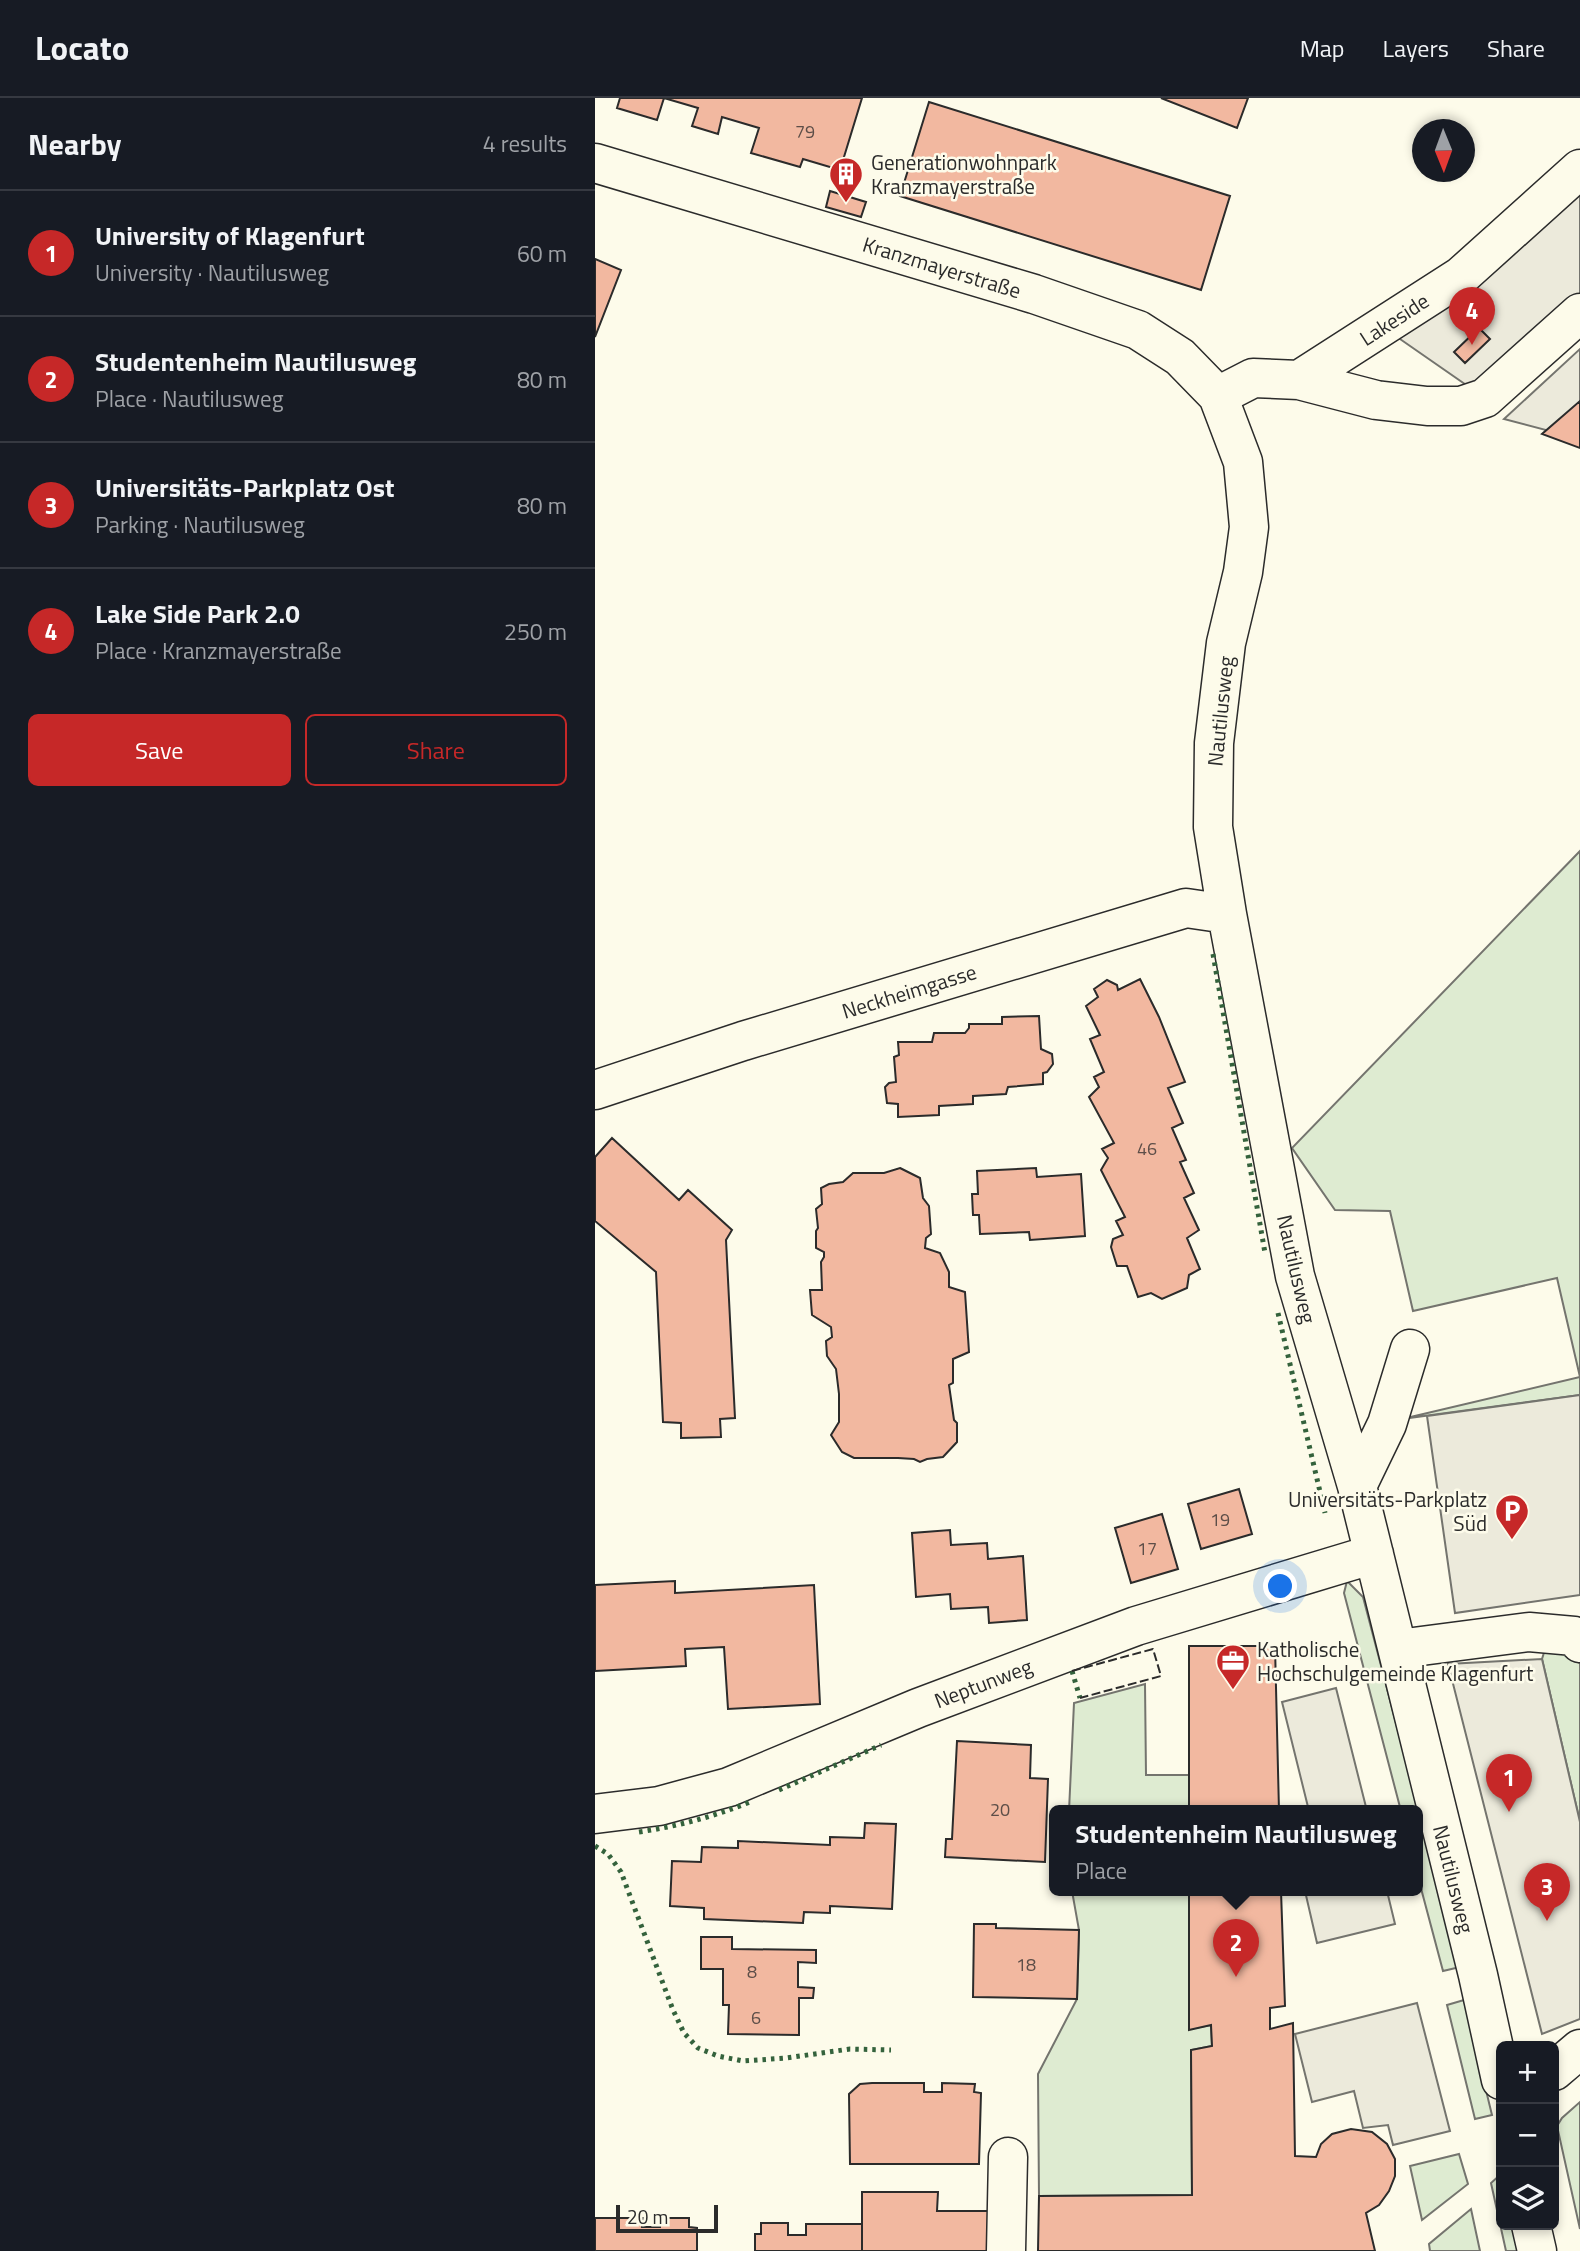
<!DOCTYPE html>
<meta charset="utf-8">
<style>
body{margin:0;font-family:"Titillium Web",sans-serif;background:#242831;color:#f1f3f6}
.controls{position:absolute;right:21px;bottom:21px;display:grid;overflow:hidden;border-radius:10px;box-shadow:0 4px 10px #0003}
.controls button{width:63px;height:63px;display:grid;place-items:center;padding:0;border:0;border-bottom:2px solid #363941;background:#171b24;color:#f1f3f6;font:35px sans-serif}
.compass{position:absolute;left:817px;top:21px;width:63px;height:63px;border-radius:50%;background:#171b24;box-shadow:0 4px 10px #0003;rotate:179deg}
.scale{position:absolute;left:21px;bottom:18px;width:102px;box-sizing:border-box;padding-left:7px;border:4px solid #2b2b2b;border-top:0;font-size:19px;line-height:24px;white-space:nowrap;color:#2b2b2b;-webkit-text-stroke:5px #fdfbea;paint-order:stroke}
.you{position:absolute;left:686px;top:1489px;width:24px;height:24px;margin:-18px;border:5px solid #fff;border-radius:50%;background:#1a73e8;box-shadow:0 0 0 10px #1a73e833}
.badge{display:grid;place-items:center;width:46px;height:46px;border-radius:50%;background:#c62828;color:#fff;font-size:23px;font-weight:700}
.pin{position:absolute;translate:-50% -58px;filter:drop-shadow(0 2px 4px #0008)}
.pin::after{content:'';position:absolute;top:37px;width:24px;height:21px;background:inherit;clip-path:polygon(0 0,100% 0,50% 100%)}
.popup{position:absolute;left:454px;top:1707px;width:374px;height:91px;box-sizing:border-box;display:grid;place-content:center;border-radius:10px;background:#171b24;filter:drop-shadow(0 2px 5px #0005);font-size:23px;white-space:nowrap;color:#9ea1a6}
.popup b{font-size:26px;color:#f1f3f6}
.popup::after{content:'';position:absolute;left:50%;top:100%;margin-left:-14px;border:14px solid transparent;border-top-color:#171b24}
.list{margin:0;padding:0;list-style:none}
h2{display:flex;justify-content:space-between;align-items:center;height:91px;margin:0;padding:0 28px;font-size:30px}
h2 small{font-size:23px;font-weight:400;color:#9ea1a6}
.list li{display:grid;grid-template-columns:46px 1fr auto;gap:21px;align-items:center;box-sizing:border-box;height:126px;padding:0 28px;border-top:2px solid #363941}
.list b{display:block;font-size:26px;white-space:nowrap}
.list p{margin:0;font-size:23px;white-space:nowrap;color:#9ea1a6}
.list em{font-size:23px;font-style:normal;color:#9ea1a6}
.actions{display:flex;gap:14px;padding:21px 28px}
.actions a{flex:1;padding:16px 0;border:2px solid #c62828;border-radius:10px;text-align:center;font-size:24px;color:#c62828}
.actions .main{background:#c62828;color:#fff}
.icon{flex:none;width:38px;height:38px;fill:none;stroke:currentColor;stroke-width:2;stroke-linecap:round;stroke-linejoin:round}
.map{position:relative;flex:none;width:985px;height:2153px;overflow:hidden}
header{display:flex;align-items:center;gap:42px;box-sizing:border-box;height:98px;padding:0 35px;background:#171b24;border-bottom:2px solid #363941}
header strong{font-size:33px}
nav{display:flex;gap:38px;margin-inline-start:auto;font-size:24px}
main{display:flex}
aside{flex:1;background:#171b24}
.map>svg:first-child{display:block}
</style>
<header>
<strong>Locato</strong>
<nav><a>Map</a><a>Layers</a><a>Share</a></nav>
</header>
<main>
<aside>
<h2>Nearby<small>4 results</small></h2>
<ul class="list">
<li><span class="badge">1</span><div><b>University of Klagenfurt</b><p>University · Nautilusweg</p></div><em>60 m</em></li>
<li><span class="badge">2</span><div><b>Studentenheim Nautilusweg</b><p>Place · Nautilusweg</p></div><em>80 m</em></li>
<li><span class="badge">3</span><div><b>Universitäts-Parkplatz Ost</b><p>Parking · Nautilusweg</p></div><em>80 m</em></li>
<li><span class="badge">4</span><div><b>Lake Side Park 2.0</b><p>Place · Kranzmayerstraße</p></div><em>250 m</em></li>
</ul>
<div class="actions"><a class="main">Save</a><a>Share</a></div>
</aside>
<div class="map">
<svg width="985" height="2153" viewBox="0 0 985 2153">
<rect width="100%" height="100%" fill="#fdfbea"/>
<path fill="#deebd1" stroke="#74746e" stroke-width="2" d="M985 753V1297L807 1321 985 1279 962 1180 818 1213 795 1113 740 1112 697 1050Z
M752 1483 768 1499 865 1869 848 1873 823 1779V1713H806L749 1495Z
M952 1545 976 1547 985 1566V1724L947 1561Z
M550 1586 551 1677H594V1713H474L479 1605Z
M477 1793H594V1931L616 1927 617 1948 596 1952 597 2097 444 2098 443 1976 482 1901 484 1832Z
M869 1902 897 2017 880 2021 852 1907Z
M985 2004V2131L962 2028 967 2020Z
M864 2056 873 2086 827 2122 815 2068Z
M906 2076V2127H922L928 2153H911L896 2085Z
M876 2111 885 2153H835L834 2146Z"/>
<path fill="#eceadb" stroke="#74746e" stroke-width="2" d="M985 59V215L890 300 792 232Z
M985 251V341L909 321Z
M985 1297V1497L860 1515 832 1318Z
M947 1561 985 1724V1921L947 1936 853 1566Z
M741 1590 772 1713H714L687 1604Z
M710 1793H792L800 1826 722 1845Z
M822 1905 855 2033 798 2047 793 2027 768 2030 759 1993 717 2004 700 1936Z"/>
<path fill="#f2b8a0" stroke="#2b2b2b" stroke-width="2" d="M25 0H267L245 72 208 61 205 69 156 55 164 30 127 19 123 36 97 28 103 10 69 0 62 22 22 10Z
M566 0H653L642 30Z
M334 4 635 98 606 192 305 98Z
M235 93 271 104 266 119 231 109Z
M0 161 26 172 0 239Z
M884 230 895 241 870 265 859 254Z
M985 303V350L947 336Z
M545 881 564 919 590 984 573 990 588 1025 577 1030 591 1062 585 1064 599 1095 589 1100 604 1132 592 1140 605 1171 594 1177 592 1190 567 1201 556 1195 543 1199 532 1168H522L516 1149 518 1141 528 1137 521 1123 530 1119 506 1072 513 1060 507 1051 519 1045 494 999 504 989 499 979 509 974 495 941 505 937 491 908 503 899 499 891 512 882 522 887 523 892Z
M444 918 446 951 457 956 458 966 452 974 448 975V986L413 989 411 996 378 998V1006L344 1008V1017L303 1019V1006L292 1005 290 989 294 985 301 984 299 959 304 957 303 944H337L339 935H370L374 930V926H407V919Z
M17 1040 84 1102 93 1092 137 1132 131 1142 140 1320 125 1321 126 1339 86 1340V1325L68 1324 61 1174 0 1123V1059Z
M305 1070 325 1080 328 1100 334 1108 336 1136 331 1140 330 1150 345 1155 354 1174V1189L370 1194 374 1254 358 1261V1285L354 1287 359 1322 362 1325V1344L348 1359 332 1361 325 1364 319 1361 303 1360H259L247 1354 236 1337 244 1324V1296L241 1271 232 1258 231 1243 237 1239 236 1229 217 1217 215 1192H227L226 1164 229 1159V1154L221 1150V1133L223 1130 221 1111 227 1106 226 1090 234 1086 248 1084 258 1075H289Z
M441 1070 442 1079 486 1076 490 1138 435 1142 434 1134 385 1136 384 1117H378L377 1096H383L382 1073Z
M644 1391 657 1436 606 1451 593 1406Z
M567 1416 583 1471 536 1485 520 1430Z
M355 1432 356 1447 392 1445 393 1461 428 1458 432 1522 394 1525 393 1509 356 1511 355 1496 321 1499 317 1435Z
M80 1483V1495L219 1487 225 1606 133 1611 129 1549 90 1551 91 1568 0 1573V1487Z
M594 1548H680L684 1713H594Z
M362 1643 436 1647 435 1680 453 1681 450 1764 350 1759 351 1741H357Z
M270 1725 301 1726 297 1811 235 1808V1815L209 1814 208 1825 109 1821V1810L75 1808 77 1763 106 1764 107 1749 143 1750V1743L235 1747V1739L269 1740Z
M594 1793H686L690 1908 675 1910V1931L698 1925 700 2058 721 2059 726 2046 737 2036 756 2031 777 2034 792 2046 800 2061V2078L794 2093 784 2107 771 2115 780 2153H443L444 2098 597 2097 596 1952 617 1948 616 1927 594 1932Z
M379 1826H401V1830L484 1832 482 1901 378 1899Z
M106 1839H137V1851L221 1852V1865L203 1864V1889L219 1890 218 1900H204V1937L133 1936 134 1907H128V1871H106Z
M277 1985H329V1994H347V1985L380 1986 379 1994 386 1995 384 2066H255L254 1996 265 1986Z
M267 2094H343L342 2113H402V2153H267Z
M0 2120H48L47 2129H65V2120H94V2129L102 2130V2153H0Z
M166 2125H193V2137H211V2126H267V2153H160V2136H166Z"/>
<g fill="none" stroke-linecap="round" stroke-linejoin="round">
<g stroke="#2b2b2b" stroke-width="41">
<path id="minor" d="M0 65 439 196 543 232 585 259 623 298 648 364 654 429 648 474 631 545 619 645 618 729 632 816 700 1178 762 1388 883 1877 906 1982
M704 282 866 178 985 71
M623 298 658 280 704 282 781 302 832 308H866L890 300 985 215
M0 992 148 943 591 810 632 816
M762 1388 792 1326 815 1251
M803 1551 934 1534 979 1538 985 1545
M0 1716 64 1708 134 1689 323 1610 541 1528 779 1456
M959 1973 985 1951
M936 2127 942 2153
M411 2153 413 2059"/>
</g>
<use href="#minor" stroke="#fdfbea" stroke-width="38"/>
<path stroke="#34623c" stroke-width="5" stroke-dasharray="3.5 5" stroke-linecap="butt" d="M618 856 670 1155
M683 1215 730 1415
M477 1573 485 1600
M184 1692 286 1647
M44 1734C84 1728 117 1719 155 1704
M0 1748 13 1756 26 1774 78 1912 89 1935 103 1950 123 1958 148 1963 191 1960 255 1951 296 1952"/>
<path stroke="#2b2b2b" stroke-width="2" stroke-dasharray="9 3.5" stroke-linecap="butt" d="M477 1573 558 1551 566 1578 485 1600"/>
</g>
<defs>
<g id="building-pin" transform="scale(1.75)"><path d="M0 17L-7.5 6A9.5 9.5 0 1 1 7.5 6Z" fill="#c62828" stroke="#fdfbea"/><path d="M-4-6H4V6H1V3H-1V6H-4ZM-2.5-4.3h1.7v1.8h-1.7ZM.8-4.3h1.7v1.8H.8ZM-2.5-1h1.7V.8h-1.7ZM.8-1h1.7V.8H.8Z" fill="#fff"/></g>
<g id="parking-pin" transform="scale(1.75)"><path d="M0 17L-7.5 6A9.5 9.5 0 1 1 7.5 6Z" fill="#c62828" stroke="#fdfbea"/><path d="M-3.5-5.5H1a3.5 3.5 0 0 1 0 7H-1V5.5H-3.5ZM-1-3.4V-.6H.8a1.4 1.4 0 0 0 0-2.8Z" fill="#fff"/></g>
<g id="office-pin" transform="scale(1.75)"><path d="M0 17L-7.5 6A9.5 9.5 0 1 1 7.5 6Z" fill="#c62828" stroke="#fdfbea"/><path d="M-6-3h4V-5.5h4V-3h4V5H-6ZM-1-4.5V-3h2v-1.5ZM-6 0V1H6V0Z" fill="#fff"/></g>
</defs>
<g fill-rule="evenodd">
<use href="#building-pin" x="251" y="76"/>
<use href="#parking-pin" x="917" y="1413"/>
<use href="#office-pin" x="638" y="1563"/>
</g>
<g text-anchor="middle" dominant-baseline="central" stroke-width="5" stroke-linejoin="round" paint-order="stroke">
<g font-size="18" fill="#5d4e48">
<text x="210" y="33">79</text>
<text x="552" y="1050">46</text>
<text x="625" y="1421">19</text>
<text x="552" y="1450">17</text>
<text x="405" y="1711">20</text>
<text x="431" y="1866">18</text>
<text x="157" y="1873">8</text>
<text x="161" y="1919">6</text>
</g>
<g font-size="21" fill="#2b2b2b" stroke="#fdfbea" text-anchor="start">
<text x="276" y="64">Generationwohnpark<tspan x="276" dy="24">Kranzmayerstraße</tspan></text>
<text x="892" y="1401" text-anchor="end">Universitäts-Parkplatz<tspan x="892" dy="24">Süd</tspan></text>
<text x="662" y="1551">Katholische<tspan x="662" dy="24">Hochschulgemeinde Klagenfurt</tspan></text>
</g>
<g font-size="21" fill="#2b2b2b" stroke="#fdfbea">
<text transform="translate(347 169) rotate(17)">Kranzmayerstraße</text>
<text transform="translate(799 221) rotate(-33)">Lakeside</text>
<text transform="translate(625 613) rotate(-84)">Nautilusweg</text>
<text transform="translate(314 893) rotate(-17)">Neckheimgasse</text>
<text transform="translate(702 1171) rotate(77)">Nautilusweg</text>
<text transform="translate(388 1585) rotate(-21)">Neptunweg</text>
<text transform="translate(859 1781) rotate(76)">Nautilusweg</text>
</g>
</g>
</svg>
<div class="controls">
<button>+</button>
<button>−</button>
<button><svg class="icon" aria-label="layers" viewBox="0 0 24 24"><path d="M12 4l9 5-9 5-9-5zM3 14l9 5 9-5"/></svg></button>
</div>
<svg class="compass" viewBox="-18 -18 36 36"><path d="M0-13l5 13h-10z" fill="#e53935"/><path d="M0 13l5-13h-10z" fill="#9ea1a6"/></svg>
<div class="scale">20 m</div>
<div class="you"></div>
<div class="pin badge" style="left:914px;top:1714px">1</div>
<div class="pin badge" style="left:641px;top:1879px">2</div>
<div class="popup"><b>Studentenheim Nautilusweg</b>Place</div>
<div class="pin badge" style="left:952px;top:1823px">3</div>
<div class="pin badge" style="left:877px;top:247px">4</div>
</div>
</main>
